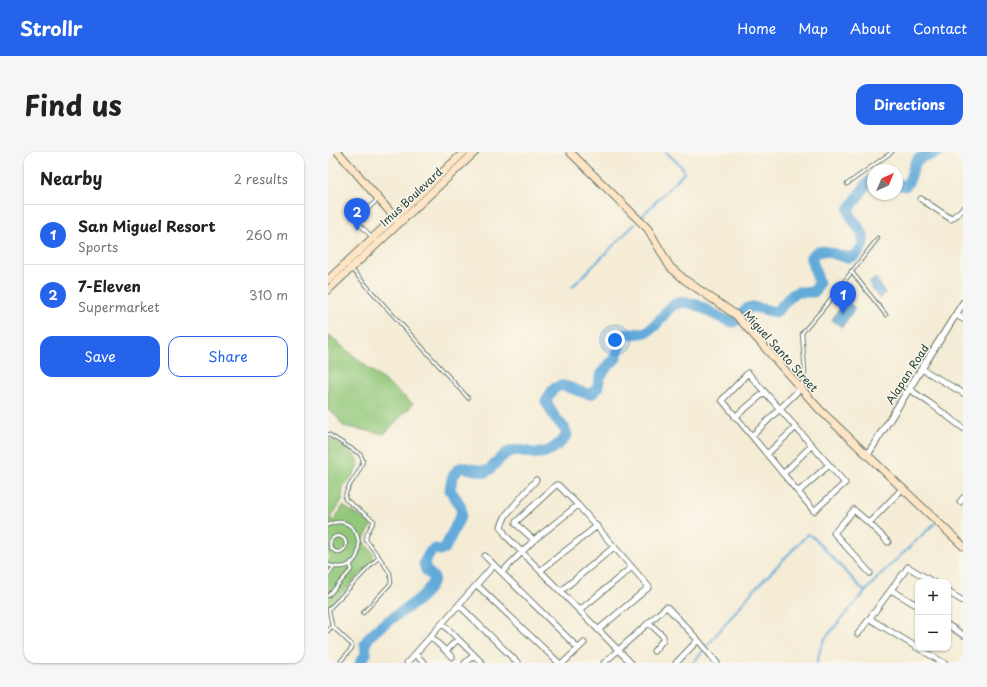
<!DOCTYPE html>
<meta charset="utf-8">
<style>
body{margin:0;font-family:"Playpen Sans",sans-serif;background:#f6f6f6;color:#222}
.controls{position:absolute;right:12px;bottom:12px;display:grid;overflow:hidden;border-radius:8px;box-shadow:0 1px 3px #0004}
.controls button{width:36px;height:36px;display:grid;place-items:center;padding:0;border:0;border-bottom:1px solid #e0e0e0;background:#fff;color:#222;font:20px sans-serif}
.compass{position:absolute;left:539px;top:12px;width:36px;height:36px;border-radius:50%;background:#fff;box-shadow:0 1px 3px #0004;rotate:44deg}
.you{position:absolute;left:287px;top:188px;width:14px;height:14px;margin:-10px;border:3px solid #fff;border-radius:50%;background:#1a73e8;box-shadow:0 0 0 6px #1a73e833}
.badge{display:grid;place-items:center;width:26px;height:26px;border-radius:50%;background:#2563eb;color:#fff;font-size:13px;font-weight:700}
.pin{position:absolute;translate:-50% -33px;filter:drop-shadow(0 1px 2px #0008)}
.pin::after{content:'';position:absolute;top:21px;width:14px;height:12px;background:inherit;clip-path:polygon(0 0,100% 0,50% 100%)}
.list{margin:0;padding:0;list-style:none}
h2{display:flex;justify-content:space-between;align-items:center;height:52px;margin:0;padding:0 16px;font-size:17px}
h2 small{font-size:13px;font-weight:400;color:#767676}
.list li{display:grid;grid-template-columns:26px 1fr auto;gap:12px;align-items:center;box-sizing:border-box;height:60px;padding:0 16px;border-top:1px solid #e0e0e0}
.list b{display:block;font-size:15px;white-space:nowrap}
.list p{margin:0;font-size:13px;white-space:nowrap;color:#767676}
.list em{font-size:13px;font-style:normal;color:#767676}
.actions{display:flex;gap:8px;padding:12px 16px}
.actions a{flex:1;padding:9px 0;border:1px solid #2563eb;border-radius:12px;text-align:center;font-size:14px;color:#2563eb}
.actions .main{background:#2563eb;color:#fff}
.map{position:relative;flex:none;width:635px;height:511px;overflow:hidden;border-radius:12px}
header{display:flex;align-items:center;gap:24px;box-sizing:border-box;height:56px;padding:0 20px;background:#2563eb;color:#fff}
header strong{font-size:19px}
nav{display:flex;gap:22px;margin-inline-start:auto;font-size:14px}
.intro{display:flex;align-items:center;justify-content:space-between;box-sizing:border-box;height:96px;padding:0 24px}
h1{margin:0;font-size:28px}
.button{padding:10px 18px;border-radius:12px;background:#2563eb;color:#fff;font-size:14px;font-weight:700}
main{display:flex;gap:24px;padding:0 24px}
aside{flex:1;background:#fff;border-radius:12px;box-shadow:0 1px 3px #0004}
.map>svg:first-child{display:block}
</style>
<header>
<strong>Strollr</strong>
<nav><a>Home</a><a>Map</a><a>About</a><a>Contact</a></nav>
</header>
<div class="intro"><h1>Find us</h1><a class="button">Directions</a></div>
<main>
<aside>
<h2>Nearby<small>2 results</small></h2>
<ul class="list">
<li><span class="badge">1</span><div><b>San Miguel Resort</b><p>Sports</p></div><em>260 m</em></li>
<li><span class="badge">2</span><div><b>7-Eleven</b><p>Supermarket</p></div><em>310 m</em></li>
</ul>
<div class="actions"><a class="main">Save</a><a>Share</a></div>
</aside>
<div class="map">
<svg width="635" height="511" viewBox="0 0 635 511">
<rect width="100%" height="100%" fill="#fbf7ec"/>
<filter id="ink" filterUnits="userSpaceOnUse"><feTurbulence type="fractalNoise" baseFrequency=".025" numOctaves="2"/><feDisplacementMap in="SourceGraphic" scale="8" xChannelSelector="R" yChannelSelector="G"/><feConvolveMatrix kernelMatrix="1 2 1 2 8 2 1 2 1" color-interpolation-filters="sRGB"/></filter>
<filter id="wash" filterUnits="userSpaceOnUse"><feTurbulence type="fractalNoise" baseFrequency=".012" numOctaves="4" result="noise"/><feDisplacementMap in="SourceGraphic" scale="16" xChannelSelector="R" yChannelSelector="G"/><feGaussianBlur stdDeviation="0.9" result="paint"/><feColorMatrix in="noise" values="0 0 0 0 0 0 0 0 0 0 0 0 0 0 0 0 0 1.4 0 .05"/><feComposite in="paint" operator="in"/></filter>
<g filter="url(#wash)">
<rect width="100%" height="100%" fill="#f4ecd5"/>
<path fill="#93c87a" stroke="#598257" d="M0 183 85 252 56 282 15 274 7 262 0 258Z
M0 285 26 302 31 311 26 322 15 335 14 348 3 366 0 364Z
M15 354 44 372 35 389 45 401V409L0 456V366L6 369Z"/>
<path fill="#62aad9" stroke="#407486" d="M548 126 557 141 551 147 541 131Z
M517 148 527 156 514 175 504 168Z"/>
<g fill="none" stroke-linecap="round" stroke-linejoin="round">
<path stroke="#62aad9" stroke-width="2" d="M312 66 356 21 355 16 338 0
M244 135 307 72
M378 495 424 440 480 382 485 385 537 440
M365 511 376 498
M489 511 492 498 496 488 513 467 554 421 606 372"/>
<path stroke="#62aad9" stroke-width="11" d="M569 32 577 34C586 27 582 12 592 6 597 3 605 3 610 0
M32 511 38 502 37 491C52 466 100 452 106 426L98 418 96 411 102 400 107 397 113 398 117 396 133 363C135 353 127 346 122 338 123 329 125 319 134 315L158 320C167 315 172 303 181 300 190 296 197 300 205 301 220 303 230 294 239 283L237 277 226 264 218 249C231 220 243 241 263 242L269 237 272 225 277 217 288 206 295 183C303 181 312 183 320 179 336 171 337 147 361 151 377 153 389 168 406 170L420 156 425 155 448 160 464 143 470 140H486L491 131 483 105C498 86 522 122 534 94 540 77 523 73 521 58L539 31 545 27"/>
</g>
</g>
<g filter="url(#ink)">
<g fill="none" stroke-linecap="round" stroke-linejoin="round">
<g stroke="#6a7a6c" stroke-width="4.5">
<path id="service" d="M519 32 564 0
M50 91 30 71 29 68 50 47
M18 111 140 246
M523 119 558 163
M473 236 477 220 474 181 494 158 550 86
M0 282 32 302 35 308C33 323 17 333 17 347L46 369 39 382 38 388 51 405 1 457 4 474 0 479
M0 373C37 355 45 428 0 413
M2 392a8 8 0 1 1 16 0a8 8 0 1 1-16 0Z
M0 423 6 415
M0 444 23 418V410
M35 461 63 431 62 421 51 405
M4 474 24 493V496L11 511"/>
</g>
<g stroke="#6a7a6c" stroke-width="7">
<path id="minor" d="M593 47 623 67 635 57
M628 163 635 167
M594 217 635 241
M420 221 517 331 486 359 394 248Z
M581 237 603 252 635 276
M407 265 437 240
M424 284 473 236
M439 302 468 275
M455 322 484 293
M208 328 178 363 173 374 178 384 303 511
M470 340 501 313
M632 350 635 346
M541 371 526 358 506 381 542 421
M206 388 188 372V370L228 333H230L250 353 321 435 270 478
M560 390 541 371 575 336
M157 404 250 496
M213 418 269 374
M174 420 206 388 250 353
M149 433 231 511
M563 438 590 454
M233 439 286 395
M620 440 635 449
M131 453 190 511
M252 458 304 415
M542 467 590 496
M114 471 154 511
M321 471 335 484V488L326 499
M620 473 635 483
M530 482 580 415 605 430
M102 484 124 505
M590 496 616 511
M118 499 130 487
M87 502 96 511
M79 511 166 413
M137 511 146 503
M235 511 256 491
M276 511 337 456 339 455 370 488
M348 511 370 488 389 511"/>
</g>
<g stroke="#6a7a6c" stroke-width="8">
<path id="tertiary" d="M540 302 635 151"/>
</g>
<g stroke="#6a7a6c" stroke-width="9">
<path id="secondary" d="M10 0 70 69
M242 0 320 77 342 115 357 128 408 163 492 258 635 394
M0 128 136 0
M0 138 147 0"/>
</g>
<use href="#service" stroke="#fff" stroke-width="2.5"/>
<use href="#minor" stroke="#fff" stroke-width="5"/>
<use href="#tertiary" stroke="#fff" stroke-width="6"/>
<use href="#secondary" stroke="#fde5c5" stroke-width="7"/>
</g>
</g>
<g text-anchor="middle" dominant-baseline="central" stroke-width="3" stroke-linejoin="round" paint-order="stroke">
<g font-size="11" fill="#1f3d34" stroke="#fbf7ec">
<text transform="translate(83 45) rotate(-43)">Imus Boulevard</text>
<text transform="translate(453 199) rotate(48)">Miguel Santo Street</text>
<text transform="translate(579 222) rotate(-57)">Alapan Road</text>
</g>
</g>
</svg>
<div class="controls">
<button>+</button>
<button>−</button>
</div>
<svg class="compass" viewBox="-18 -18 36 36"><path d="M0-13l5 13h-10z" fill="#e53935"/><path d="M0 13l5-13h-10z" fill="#767676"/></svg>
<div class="you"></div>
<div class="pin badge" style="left:515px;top:162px">1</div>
<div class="pin badge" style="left:29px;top:79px">2</div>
</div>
</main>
